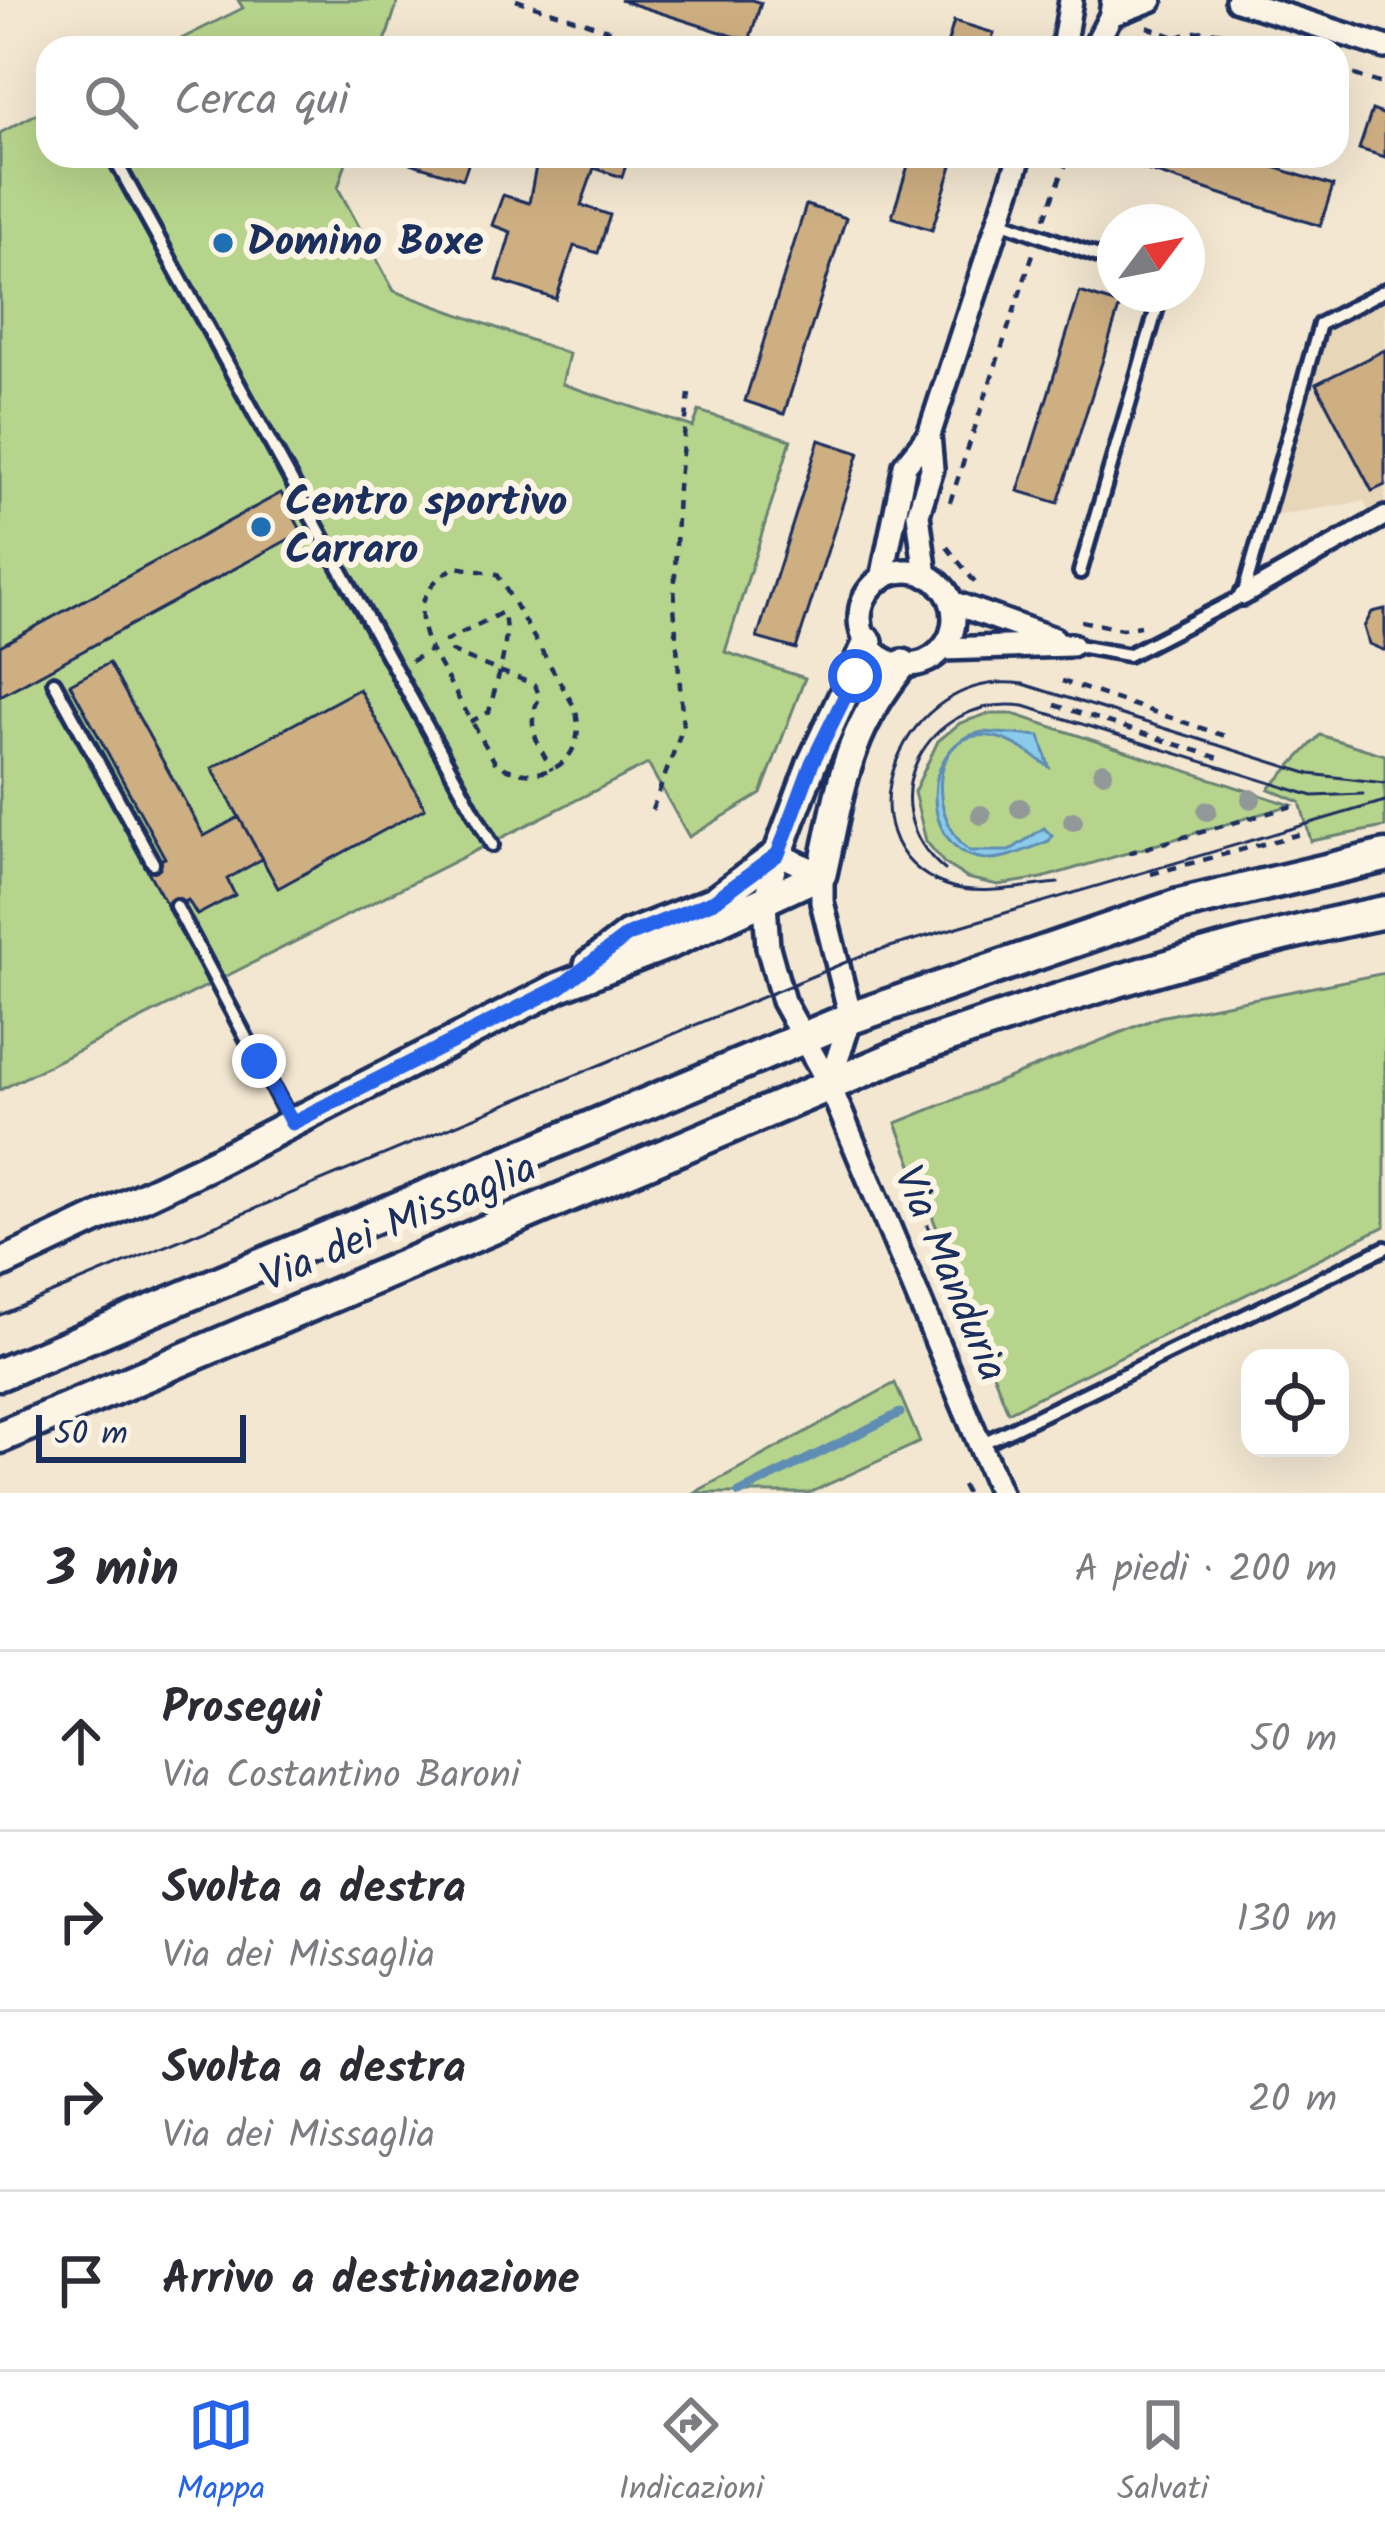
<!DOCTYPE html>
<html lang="it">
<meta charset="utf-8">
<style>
body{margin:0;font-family:Kalam,sans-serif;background:#f2f2f3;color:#2b2b33}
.controls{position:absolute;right:36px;bottom:36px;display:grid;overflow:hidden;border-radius:24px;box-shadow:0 12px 48px #0002}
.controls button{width:108px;height:108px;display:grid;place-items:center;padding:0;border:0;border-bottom:3px solid #e1e1e2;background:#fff;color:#2b2b33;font:60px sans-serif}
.compass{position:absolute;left:1097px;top:204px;width:108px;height:108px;border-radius:50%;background:#fff;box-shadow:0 12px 48px #0002;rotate:58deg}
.scale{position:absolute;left:36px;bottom:30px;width:210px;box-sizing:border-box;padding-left:12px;border:6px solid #1b2f5e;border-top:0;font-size:33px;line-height:42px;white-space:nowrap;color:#1b2f5e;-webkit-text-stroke:9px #fcf5e5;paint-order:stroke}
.stop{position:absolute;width:36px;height:36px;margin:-27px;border:9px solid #2563eb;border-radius:50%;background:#fff}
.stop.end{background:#2563eb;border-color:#fff;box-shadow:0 3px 12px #0008}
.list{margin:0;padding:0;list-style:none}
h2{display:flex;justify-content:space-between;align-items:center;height:156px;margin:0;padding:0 48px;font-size:51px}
h2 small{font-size:39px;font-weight:400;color:#7c7c81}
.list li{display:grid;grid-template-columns:78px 1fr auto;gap:36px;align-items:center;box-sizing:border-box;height:180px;padding:0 48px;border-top:3px solid #e1e1e2}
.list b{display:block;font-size:45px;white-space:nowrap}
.list p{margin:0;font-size:39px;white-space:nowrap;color:#7c7c81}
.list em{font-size:39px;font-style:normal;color:#7c7c81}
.icon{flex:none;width:66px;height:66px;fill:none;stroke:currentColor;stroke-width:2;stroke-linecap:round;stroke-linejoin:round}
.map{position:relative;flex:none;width:1385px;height:1493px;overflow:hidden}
.search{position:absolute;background:#fff;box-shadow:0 12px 48px #0002;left:36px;right:36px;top:36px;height:132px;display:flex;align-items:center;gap:30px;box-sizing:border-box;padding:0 42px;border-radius:36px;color:#7c7c81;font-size:45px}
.sheet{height:876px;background:#fff}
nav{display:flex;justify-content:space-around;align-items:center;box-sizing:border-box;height:168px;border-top:3px solid #e1e1e2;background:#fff;font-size:33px;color:#7c7c81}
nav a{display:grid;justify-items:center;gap:6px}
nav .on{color:#2563eb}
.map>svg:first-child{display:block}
</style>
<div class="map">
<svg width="1385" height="1493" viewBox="0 0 1385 1493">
<rect width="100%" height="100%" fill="#f3e7d1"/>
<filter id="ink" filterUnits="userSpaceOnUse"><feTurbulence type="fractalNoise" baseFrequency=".00833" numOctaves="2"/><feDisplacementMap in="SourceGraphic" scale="24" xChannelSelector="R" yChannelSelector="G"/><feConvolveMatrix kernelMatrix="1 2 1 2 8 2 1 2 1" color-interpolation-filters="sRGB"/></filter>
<g filter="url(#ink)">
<path fill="#e8d6b9" d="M1385 290V516L1373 522 1364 501 1262 518 1320 324Z"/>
<path fill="#b7d48c" stroke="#698275" stroke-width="3" d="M238 0H398L383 48H163L243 8Z
M48 108V156H348L338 188 394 291 569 354 562 384 693 427 699 411 791 440 725 652 805 678 761 794 689 837 648 764 0 1090V133Z
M987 714H1013L1291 805 1042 878 998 885 967 878 944 863 926 841 914 792 938 741 960 723Z
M1320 735 1385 755V827L1311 841 1300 802 1269 789Z
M1385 973V1226L1008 1412 896 1123 1159 1017Z
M895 1383 920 1442 809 1493H694Z"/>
<path fill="#8acbeb" stroke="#5e8db3" stroke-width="3" d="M983 732 1040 736 1049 767C1033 756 1017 743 999 738 929 719 925 817 970 851H1009L1044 828 1052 836 1049 841C1030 848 1006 860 986 859 919 854 918 742 983 732Z"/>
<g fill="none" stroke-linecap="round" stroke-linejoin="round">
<path stroke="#5e8db3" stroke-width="9" d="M739 1493 900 1413"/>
</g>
<path fill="#ceaf82" stroke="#1b2f5e" stroke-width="3" d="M620 0H753L761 3 749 41Z
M954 21 994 33 989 48H946Z
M1372 110 1385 115V157L1359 149Z
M404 156H471L463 179 403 161Z
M538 156H629L622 177 594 168 581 205 610 215 598 253 574 246 556 299 497 280 511 232 492 225 503 195 529 203Z
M807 156 793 169 782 166 775 156Z
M911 156H955L932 230 892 217Z
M1124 156H1239L1333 186 1320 226 1122 162Z
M806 205 846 218 784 414 745 401Z
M1080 292 1120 305 1058 503 1018 491Z
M1385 350V485L1372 491 1316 384Z
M819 440 859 453 796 649 757 638Z
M281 493 302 532 0 696V646Z
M1385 609V650H1383L1369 644 1364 627 1372 612Z
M109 663 204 836 239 817 262 859 227 879 235 895 197 915 188 900 169 909 145 866 165 858 70 684Z
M359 689 425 808 278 888 212 768Z"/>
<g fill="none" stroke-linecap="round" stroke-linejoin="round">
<g stroke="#1b2f5e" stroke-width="20">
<path id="service" d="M113 156 492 845
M1000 221 1115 262
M1080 572 1161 294
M1072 645 1128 655 1243 596 1320 324 1385 290
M54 682 153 863
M176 906 290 1120
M979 1445 1385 1248"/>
</g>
<g stroke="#1b2f5e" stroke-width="26">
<path id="pedestrian" d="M1243 596 1385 516"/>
</g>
<g stroke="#1b2f5e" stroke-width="30">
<path id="minor" d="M1237 0 1385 47
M1111 15 1151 0
M1063 48 1071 0
M1094 48 1111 15 1113 0
M860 618a47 47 0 1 1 94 0a47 47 0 1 1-94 0Z
M926 576 918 514 932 469 929 435
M882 579 905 465 929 435 1020 156
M951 602 1054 639
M942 649 1071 645
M829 1084 851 1018 822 902V874L778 854 765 903 768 947 783 1001 829 1084 1000 1493"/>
</g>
<g stroke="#1b2f5e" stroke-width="36">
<path id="tertiary" d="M589 965 628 935 714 901 778 854 812 763 868 642
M0 1264 210 1165 559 987 670 944 822 874C841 789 845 734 903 664"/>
</g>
<g stroke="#1b2f5e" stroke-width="39">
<path id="secondary" d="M0 1374 851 1018 1179 905 1385 856
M0 1437 924 1045C1076 992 1227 944 1385 912"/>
</g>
<path stroke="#1b2f5e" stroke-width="4.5" stroke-dasharray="9 9" stroke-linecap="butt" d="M516 0 664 48
M1147 27 1175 37
M1162 48C1196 18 1235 35 1273 48
M1337 69 1385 85
M1045 218 1069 156
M950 502 1034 251
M947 547 977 585
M1081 621 1122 629 1140 626
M411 661 431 650 496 764C542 789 590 762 575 708L497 574 456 567C419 586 414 613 431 650
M1062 681 1231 738
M1055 705 1225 760
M470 722 489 712C496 682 512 641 503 612L446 641 451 651C478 664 507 673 535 685L540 697C524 725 538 744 552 770
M652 810 683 727 674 605 678 487 689 394
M1128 853 1293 806
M1151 874 1304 833
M920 1208 948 1273
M962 1485 966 1493"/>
<use href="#service" stroke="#fcf5e5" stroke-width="10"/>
<use href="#pedestrian" stroke="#fcf5e5" stroke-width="16"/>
<use href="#minor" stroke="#fcf5e5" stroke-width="21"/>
<use href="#tertiary" stroke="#fcf5e5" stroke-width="27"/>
<use href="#secondary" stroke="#fcf5e5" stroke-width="30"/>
<path stroke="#1b2f5e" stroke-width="3" d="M945 870C866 805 926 693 1024 706L1313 796 1363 794
M1058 883C1024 886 978 897 946 885 832 842 902 666 1023 684L1310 774 1385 783
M0 1315 863 955 1385 801"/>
</g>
<g fill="#929898">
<circle cx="1103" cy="772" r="10"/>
<circle cx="1251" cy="799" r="10"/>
<circle cx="1020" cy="808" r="10"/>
<circle cx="1207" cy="811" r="10"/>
<circle cx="981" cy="815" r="10"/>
<circle cx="1073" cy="821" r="10"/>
</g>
</g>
<g fill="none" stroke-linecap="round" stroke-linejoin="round" filter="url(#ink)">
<path stroke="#2563eb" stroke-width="15" d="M259 1061 292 1123 560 987 628 935 714 901 778 854 812 763 855 676"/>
</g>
<g fill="#1f6fb2" stroke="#fcf5e5" stroke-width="4.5">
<circle cx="223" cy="243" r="12"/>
<circle cx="261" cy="527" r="12"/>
</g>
<g text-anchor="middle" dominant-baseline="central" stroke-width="12" stroke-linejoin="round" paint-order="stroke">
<g font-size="42" font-weight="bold" fill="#1b2f5e" stroke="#fcf5e5" text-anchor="start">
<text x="247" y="243">Domino Boxe</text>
<text x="285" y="503">Centro sportivo<tspan x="285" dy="48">Carraro</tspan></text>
</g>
<g font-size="42" fill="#1b2f5e" stroke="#fcf5e5">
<text transform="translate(399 1224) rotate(-23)">Via dei Missaglia</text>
<text transform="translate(949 1274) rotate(67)">Via Manduria</text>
</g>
</g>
</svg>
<div class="controls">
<button><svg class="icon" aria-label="locate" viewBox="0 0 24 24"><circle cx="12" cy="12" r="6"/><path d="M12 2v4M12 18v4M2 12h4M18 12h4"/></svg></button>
</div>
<svg class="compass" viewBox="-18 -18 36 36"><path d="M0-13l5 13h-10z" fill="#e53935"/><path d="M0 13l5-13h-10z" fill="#7c7c81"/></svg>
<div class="scale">50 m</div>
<div class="stop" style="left:855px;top:676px"></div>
<div class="stop end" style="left:259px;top:1061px"></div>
<div class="search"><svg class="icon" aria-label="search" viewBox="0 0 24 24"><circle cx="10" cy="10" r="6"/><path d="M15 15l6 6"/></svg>Cerca qui</div>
</div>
<section class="sheet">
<h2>3 min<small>A piedi · 200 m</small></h2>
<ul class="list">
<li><svg class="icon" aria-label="ahead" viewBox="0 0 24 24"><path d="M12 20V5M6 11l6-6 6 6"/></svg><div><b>Prosegui</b><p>Via Costantino Baroni</p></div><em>50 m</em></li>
<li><svg class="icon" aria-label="right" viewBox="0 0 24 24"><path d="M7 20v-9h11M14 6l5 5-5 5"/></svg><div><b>Svolta a destra</b><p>Via dei Missaglia</p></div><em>130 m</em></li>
<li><svg class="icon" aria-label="right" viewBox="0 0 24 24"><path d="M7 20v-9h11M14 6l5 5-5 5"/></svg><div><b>Svolta a destra</b><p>Via dei Missaglia</p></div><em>20 m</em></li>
<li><svg class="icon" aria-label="arrive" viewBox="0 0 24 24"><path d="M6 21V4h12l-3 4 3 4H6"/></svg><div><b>Arrivo a destinazione</b></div></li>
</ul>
</section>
<nav>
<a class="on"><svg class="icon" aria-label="map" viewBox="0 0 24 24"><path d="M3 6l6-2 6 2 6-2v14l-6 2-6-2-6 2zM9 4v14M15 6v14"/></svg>Mappa</a>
<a><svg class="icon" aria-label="directions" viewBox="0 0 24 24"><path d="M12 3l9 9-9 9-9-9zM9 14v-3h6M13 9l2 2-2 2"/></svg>Indicazioni</a>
<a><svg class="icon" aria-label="saved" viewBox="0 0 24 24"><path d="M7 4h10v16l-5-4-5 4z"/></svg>Salvati</a>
</nav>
